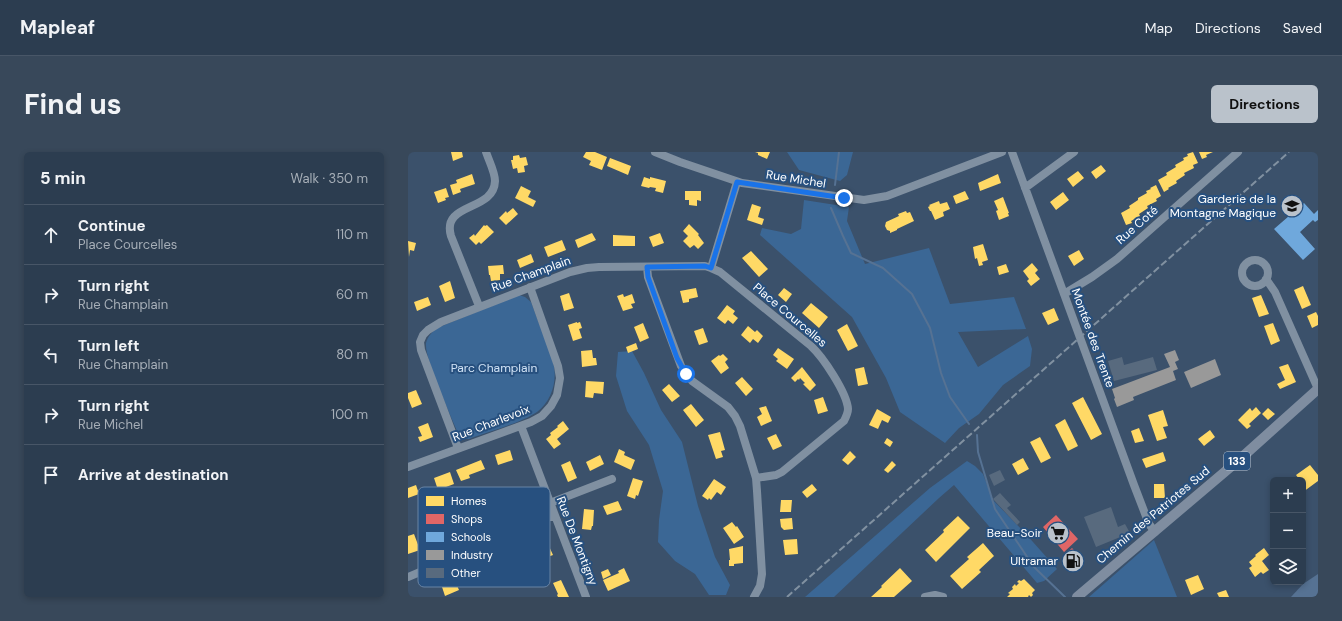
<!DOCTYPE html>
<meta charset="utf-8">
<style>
body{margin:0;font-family:"DM Sans",sans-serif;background:#38485a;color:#f1f3f6}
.controls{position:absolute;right:12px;bottom:12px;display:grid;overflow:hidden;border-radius:6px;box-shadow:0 2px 6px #0003}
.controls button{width:36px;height:36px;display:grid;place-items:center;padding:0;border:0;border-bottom:1px solid #485667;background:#2c3d50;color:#f1f3f6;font:20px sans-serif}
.stop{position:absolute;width:12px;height:12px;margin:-9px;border:3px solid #1a73e8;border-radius:50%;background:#fff}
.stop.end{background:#1a73e8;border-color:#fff;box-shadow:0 1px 4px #0008}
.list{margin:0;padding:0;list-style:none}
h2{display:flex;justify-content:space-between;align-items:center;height:52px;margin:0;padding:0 16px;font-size:17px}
h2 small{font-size:13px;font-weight:400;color:#a6aeb7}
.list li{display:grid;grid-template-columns:26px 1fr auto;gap:12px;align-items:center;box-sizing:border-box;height:60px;padding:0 16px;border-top:1px solid #485667}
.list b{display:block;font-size:15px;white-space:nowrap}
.list p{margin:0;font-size:13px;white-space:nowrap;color:#a6aeb7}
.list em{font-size:13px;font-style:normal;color:#a6aeb7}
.icon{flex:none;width:22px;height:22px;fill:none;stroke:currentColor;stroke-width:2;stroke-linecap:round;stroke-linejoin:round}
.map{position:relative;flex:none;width:910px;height:445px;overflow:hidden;border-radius:6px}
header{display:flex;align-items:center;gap:24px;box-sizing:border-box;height:56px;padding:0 20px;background:#2c3d50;border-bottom:1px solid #485667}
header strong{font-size:19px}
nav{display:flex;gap:22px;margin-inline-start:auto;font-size:14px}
.intro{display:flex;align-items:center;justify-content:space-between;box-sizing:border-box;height:96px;padding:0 24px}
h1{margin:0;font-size:28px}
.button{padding:10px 18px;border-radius:6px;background:#bac2cb;color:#111;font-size:14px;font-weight:700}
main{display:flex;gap:24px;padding:0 24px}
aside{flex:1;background:#2c3d50;border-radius:6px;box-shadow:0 2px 6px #0003}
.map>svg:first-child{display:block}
</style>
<header>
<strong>Mapleaf</strong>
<nav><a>Map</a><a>Directions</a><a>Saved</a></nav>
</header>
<div class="intro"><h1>Find us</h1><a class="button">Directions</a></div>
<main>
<aside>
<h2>5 min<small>Walk · 350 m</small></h2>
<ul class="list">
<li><svg class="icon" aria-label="ahead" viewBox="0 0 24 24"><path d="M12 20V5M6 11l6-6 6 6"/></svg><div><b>Continue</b><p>Place Courcelles</p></div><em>110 m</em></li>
<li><svg class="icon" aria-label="right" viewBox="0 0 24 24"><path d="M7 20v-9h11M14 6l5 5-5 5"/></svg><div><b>Turn right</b><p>Rue Champlain</p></div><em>60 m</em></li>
<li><svg class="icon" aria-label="left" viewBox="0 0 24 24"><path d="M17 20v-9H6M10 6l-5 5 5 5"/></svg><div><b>Turn left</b><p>Rue Champlain</p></div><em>80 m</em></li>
<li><svg class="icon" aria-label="right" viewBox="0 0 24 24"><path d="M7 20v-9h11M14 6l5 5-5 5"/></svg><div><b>Turn right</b><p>Rue Michel</p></div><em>100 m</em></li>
<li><svg class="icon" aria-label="arrive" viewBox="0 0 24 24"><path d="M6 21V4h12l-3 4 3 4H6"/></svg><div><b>Arrive at destination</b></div></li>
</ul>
</aside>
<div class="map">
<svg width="910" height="445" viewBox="0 0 910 445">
<rect width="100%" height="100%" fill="#3b516b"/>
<path fill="#3b6795" d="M379 0H445L439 23 432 29 391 18Z
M396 48 441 55 439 69 457 112 521 96 542 152 606 145 618 177 550 180 570 215 620 184 624 197 622 214 595 233 571 262 551 276 537 291 492 260 478 226 444 165 352 83 354 76 383 82 393 77Z
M111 143 117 145 123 150C130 170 139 190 145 210 150 228 144 249 129 260 113 271 80 280 61 287H57L51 284C44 266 16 206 18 191 20 184 24 180 29 176Z
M224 199 236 221 253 258 274 290 290 354 307 405 322 433 318 443H301L287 422 267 409 250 390 251 368 255 339 241 293 219 259 208 224 210 200Z
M559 309 567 314 575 322 585 348 617 381 649 417 636 429 629 431 546 333 531 346 426 445H397L522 336Z
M746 388 769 445H681Z"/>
<path fill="#567293" d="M910 422V445H883L895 432Z"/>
<path fill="#ffd966" d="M43 0H54L55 5 45 9Z
M178 0H187L199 5 194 18 181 13 183 9 175 5Z
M347 0H362L359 7 350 3V1Z
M785 0 790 11 785 13 786 16 776 21 777 23 768 29 769 31 760 36 761 37 756 40 750 28 759 23 758 21 768 15 767 13 776 8 775 6 780 4 779 2Z
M791 0H805L798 3 799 5 794 7Z
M111 3 112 6 118 5 120 13 116 14 117 20 110 21 109 16 105 17 103 8H105V4Z
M202 6 223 14 220 23 199 14Z
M693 13 698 19 688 27 683 20Z
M670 19 676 26 665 35 659 27Z
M64 22 67 32 52 37 53 40 45 43 42 33 49 31 48 28Z
M590 22 593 31 572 39 570 31Z
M236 25 242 27V25L258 29 255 41 247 39 248 36 242 35 241 36 233 34Z
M748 33 753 44 748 47 749 49 739 54 740 56 731 62 732 64 723 69 724 71 718 73 713 61 722 56 721 54 730 48V46L739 41 738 39 743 37 742 36Z
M113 34 123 39 120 45 128 49 125 55 107 46Z
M38 36 41 45 37 46 38 48 30 51 26 40Z
M277 39H293V49L289 48V54L281 53V48H277Z
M557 39 561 47 548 52 545 44Z
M655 40 661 48 648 58 642 50Z
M595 45 601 61H600L601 64 591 68 588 59 590 58 586 49Z
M531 49 532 52 539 50 542 57 535 60 536 64 527 68 523 59H522L520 55 522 54 521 53Z
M344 52 353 55 350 65 356 67 354 73 339 68Z
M105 56 110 62 98 73 91 66 98 59 99 61Z
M498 59 499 61 502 60 506 69 489 77V78L482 81V79L479 78 477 74 478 70 491 64 490 62Z
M281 72 291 82 290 83 296 91 290 97 286 93 282 96 275 89 280 84 275 79Z
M76 73 77 74 79 73 86 80 73 92 71 90 68 93 61 86 66 82 67 84Z
M184 81 188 88 170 96 167 88Z
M252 81 256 91 245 95 241 85Z
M205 83 227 84V94H205Z
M154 88 158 98 140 105 136 95Z
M0 89 8 91 6 99 2 98 1 105Z
M575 92 580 108 574 110 575 113 571 114 569 106 567 107 565 95Z
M671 98 676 107 666 114 660 104Z
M343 99 360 117 351 125 334 106Z
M123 102 126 110 112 116 109 108Z
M624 111 630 118 627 121 632 127 623 134 619 129 621 127 615 119Z
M598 112 601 120 591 123 589 115Z
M95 113 96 122H92V128L83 129 82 123H81L80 114Z
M42 129 47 146 37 150 31 134Z
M895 134 903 153 894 157 886 138Z
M288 136 290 145 281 147V150L275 151 272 139Z
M376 136 384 142 378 150 370 143Z
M161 141 166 156 156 159 152 144Z
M215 142 216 145 224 142 227 151 223 152 225 156 215 159 209 144Z
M853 143 861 162 851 165 844 146Z
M20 145 23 153 9 159 6 150Z
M403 151 420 165 411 176 394 161Z
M319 153 327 159 325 162 330 166 325 172 320 168 317 172 309 166Z
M646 156 651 168 640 173 634 161Z
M908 160 910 164V173L904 176 899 164Z
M169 170V171L172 170 174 176 171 177 174 186 165 189 160 173Z
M235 171 241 186 232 190 226 175Z
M865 171 872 189 863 193 856 174Z
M439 172 450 194 440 199 429 178Z
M340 174 347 180 349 178 355 184 350 191 345 187 342 191 333 183Z
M295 176 300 190 291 193 286 179Z
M228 191 230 197 220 201 218 195Z
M370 196 386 207 379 217 368 209 370 207 365 203Z
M184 198 185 206H188L189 213 174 215 173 199Z
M315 202 320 207 317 210 321 216 313 222 303 209 311 203 312 204Z
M880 212 888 230 872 237 869 232 877 228 871 215Z
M394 215 408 233 402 239 395 232 397 231 392 226 391 228 390 227 387 230 383 226Z
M456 215 460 232 450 234 447 217Z
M334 225 345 237 338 244 327 231Z
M178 229 196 230 195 242 186 241 185 246 177 245Z
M261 232 272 244 264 250 254 238Z
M8 238 14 252 4 256 0 246V241Z
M415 245 420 259 410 262 406 248Z
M675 245 694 282 683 288 664 251Z
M283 252 296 268 288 275 275 258Z
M358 254 364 269 353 274 349 265 354 262 351 256Z
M848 255 853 261 841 272 843 274 839 277 830 268 842 256 844 259Z
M860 256 867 262 860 268 854 262Z
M469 257 483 265 480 271 474 268 470 277 461 273Z
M755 258 760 274 755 275 759 286 749 289 740 263Z
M657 267 670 294 660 299 647 273Z
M155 269 161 277 149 287 153 292 146 297 138 287 143 283 142 281 150 275 149 274Z
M20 271 25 285 12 290 10 285 14 284 10 275Z
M731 276 736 289 727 291 723 279Z
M802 278 807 285 796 294 790 287Z
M312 280 317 298 313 299 315 305 308 307 300 283Z
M368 282 374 294 365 298 359 286Z
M632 285 643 306 633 311 622 290Z
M479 286 485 290 482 295 476 291Z
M211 297 217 300 216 303 227 308 223 318 206 310Z
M102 298 105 308 90 313 87 303Z
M442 299 448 305 440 313 434 308Z
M755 300 758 309 738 316 734 307Z
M192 303 196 312 182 319 178 310Z
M615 306 621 317 610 323 604 312Z
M73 308 77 317 61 323 62 326 53 329 48 318Z
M162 309 169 326 160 330 153 313Z
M484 309 488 313 480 321 476 318Z
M902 313 910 323V329L895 340V328H890L891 327 888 323Z
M42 320 46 332 30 338 26 326Z
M225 326 235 329 230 344 228 343 227 347 219 344Z
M306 327 318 335 313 343 309 340 303 348 301 346 300 348 294 344Z
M404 332 409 338 399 346 394 340Z
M746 332H756L757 346H746Z
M8 333 11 342 0 346V336Z
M373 348H384L383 360H372Z
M210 349 214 358 199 363 195 354Z
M176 357 186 358 185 374H184L183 378 174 377Z
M550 364 562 376 528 410 517 398 536 380 535 378Z
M384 366 385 377 376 378 373 375 372 367Z
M324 370 328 375 329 374 336 385 326 392 315 376Z
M6 382 12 398 0 402V384Z
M389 387 390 402 377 403 375 388Z
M575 391 586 404 571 418 573 420 554 437 542 424 561 407 559 405Z
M140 392 145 403 129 409 126 401 132 398 131 395Z
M335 394V411L326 412V414H321V408H322L321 397Z
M856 396 861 403 854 409 861 418 855 422 853 420 847 425 841 416 844 414 841 410 848 404 847 403Z
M216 416 222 429 200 439 195 428 211 421 210 419Z
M492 416 504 429 486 445H463L474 435 473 434Z
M200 417 203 423 195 427 193 420Z
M790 423 796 437 783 443 777 428Z
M616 427 627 438 624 441 625 443 623 445 621 443 620 445H599L602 442 600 441 605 437 604 435 607 432 608 434 611 431 609 430 611 428 613 429Z
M153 428 161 445H150L149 443 150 442 145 431Z
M47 429 51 438 37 444 34 435Z
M818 438 821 445H811L809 441Z"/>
<path fill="#e06666" d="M648 363 670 387 656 400 635 375Z
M664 396 673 406 663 414 655 404Z"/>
<path fill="#6fa8dc" d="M896 51 906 62 910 58V68L907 70 905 68 892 80 907 97 895 108 866 77Z"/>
<path fill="#999" d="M767 198 771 208 767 210 770 217 765 219 768 228 725 245 726 248 709 255 706 247 707 246 704 237 762 215 756 202Z
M807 207 813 223 783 236 776 220Z"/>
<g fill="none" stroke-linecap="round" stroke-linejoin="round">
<path stroke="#567293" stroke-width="2" d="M427 33 431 0
M423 56 435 84 443 101 475 116 504 142 522 176 533 221 542 245 561 272
M569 283 570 300 587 357 626 415 657 445"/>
</g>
<path fill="#586a7e" d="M714 205 716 213 745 205 749 218 706 229 700 209Z
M592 318 597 328 586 334 581 323Z
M592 341 603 353 599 356 612 370 609 373 585 347Z
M703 355 710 375 717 372 722 381 688 395 676 365Z"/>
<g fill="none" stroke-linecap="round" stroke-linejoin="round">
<path stroke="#8090a1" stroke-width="8" d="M247 0 272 10 334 31 456 48 479 44 594 0
M604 0 726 333 741 372 747 380
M617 36 666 0
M834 121a13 13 0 1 1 26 0a13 13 0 1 1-26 0Z
M239 115 240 125 273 214 284 229 320 255 327 264 332 274 348 326 349 339 354 422 352 434 346 445
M303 116 329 30
M858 127 867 140 910 237
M656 142 684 125 709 107 830 0
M71 154 43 84C33 50 86 60 87 29 87 20 81 9 78 0
M113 274 178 445
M50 296 13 198 12 190 15 183 20 178 33 170 162 120 179 116 191 115 297 114 303 116 312 120 403 194C415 205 439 241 440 257 440 261 438 265 436 269L374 320 368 323 348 326
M0 315 123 270 134 264 143 254 149 243 152 226 150 214 122 135
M142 351 204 327
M0 425 146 363
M517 445 527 443 535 445"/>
<path stroke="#7f8da0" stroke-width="10" d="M669 445 832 307 910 237"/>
<path stroke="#8191a1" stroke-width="2" stroke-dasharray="7 3" stroke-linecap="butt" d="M379 445 881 0"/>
</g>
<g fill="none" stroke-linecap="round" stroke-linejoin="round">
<path stroke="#1a73e8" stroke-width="5" d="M278 222 269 206 240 125 239 115 297 114 303 116 329 30 436 46"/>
</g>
<defs>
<g id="school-disc" transform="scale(1.15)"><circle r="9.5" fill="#bac2cb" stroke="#27507f"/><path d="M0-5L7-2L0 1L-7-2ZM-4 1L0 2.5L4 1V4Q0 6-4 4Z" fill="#111"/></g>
<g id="supermarket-disc" transform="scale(1.15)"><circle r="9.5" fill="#bac2cb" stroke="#27507f"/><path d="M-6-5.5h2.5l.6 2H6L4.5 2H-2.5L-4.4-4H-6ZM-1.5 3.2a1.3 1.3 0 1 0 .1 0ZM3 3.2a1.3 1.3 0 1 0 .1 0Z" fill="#111"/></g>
<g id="fuel-disc" transform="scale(1.15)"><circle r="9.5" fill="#bac2cb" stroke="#27507f"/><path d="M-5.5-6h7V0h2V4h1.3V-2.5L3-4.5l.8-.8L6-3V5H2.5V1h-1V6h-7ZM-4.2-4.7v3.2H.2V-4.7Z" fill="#111"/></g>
</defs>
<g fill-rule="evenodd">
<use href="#school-disc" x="884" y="54"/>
<use href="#supermarket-disc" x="650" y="381"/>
<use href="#fuel-disc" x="665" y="409"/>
</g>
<g text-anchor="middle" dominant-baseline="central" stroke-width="4" stroke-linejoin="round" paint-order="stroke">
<rect fill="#27507f" stroke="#becad9" stroke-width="1" x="816" y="300" width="26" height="18" rx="3"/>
<g font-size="11" font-weight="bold" fill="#fff">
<text x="829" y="309">133</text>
</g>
<g font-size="12" fill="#fff" stroke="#27507f">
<text transform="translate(388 27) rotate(9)">Rue Michel</text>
<text transform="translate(729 73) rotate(-41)">Rue Coté</text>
<text transform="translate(123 122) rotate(-20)">Rue Champlain</text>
<text transform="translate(382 163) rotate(40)">Place Courcelles</text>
<text transform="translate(685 186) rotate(70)">Montée des Trente</text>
<text transform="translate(83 271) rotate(-21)">Rue Charlevoix</text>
<text transform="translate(745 363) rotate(-40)">Chemin des Patriotes Sud</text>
<text transform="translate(169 389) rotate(69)">Rue De Montigny</text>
</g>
<g font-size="12" fill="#fff" stroke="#27507f" text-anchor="end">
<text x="868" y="47">Garderie de la<tspan x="868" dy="14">Montagne Magique</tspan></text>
<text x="634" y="381">Beau-Soir</text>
<text x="650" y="409">Ultramar</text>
</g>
<g font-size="12" fill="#d0e2f5" stroke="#27507f">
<text x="86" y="216">Parc Champlain</text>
</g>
</g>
<rect x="10" y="335" width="132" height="100" rx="6" fill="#27507f" stroke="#6884a5" stroke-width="1"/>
<rect x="18" y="344" width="18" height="10" fill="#ffd966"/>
<rect x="18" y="362" width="18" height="10" fill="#e06666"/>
<rect x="18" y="380" width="18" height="10" fill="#6fa8dc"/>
<rect x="18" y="398" width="18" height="10" fill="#999"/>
<rect x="18" y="416" width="18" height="10" fill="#586a7e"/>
<g font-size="11" fill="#fff">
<text x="43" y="353">Homes</text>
<text x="43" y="371">Shops</text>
<text x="43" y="389">Schools</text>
<text x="43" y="407">Industry</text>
<text x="43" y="425">Other</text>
</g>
</svg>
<div class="controls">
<button>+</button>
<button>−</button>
<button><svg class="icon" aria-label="layers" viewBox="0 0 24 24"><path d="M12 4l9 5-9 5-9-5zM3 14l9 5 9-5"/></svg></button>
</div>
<div class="stop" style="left:278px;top:222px"></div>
<div class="stop end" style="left:436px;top:46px"></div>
</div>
</main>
